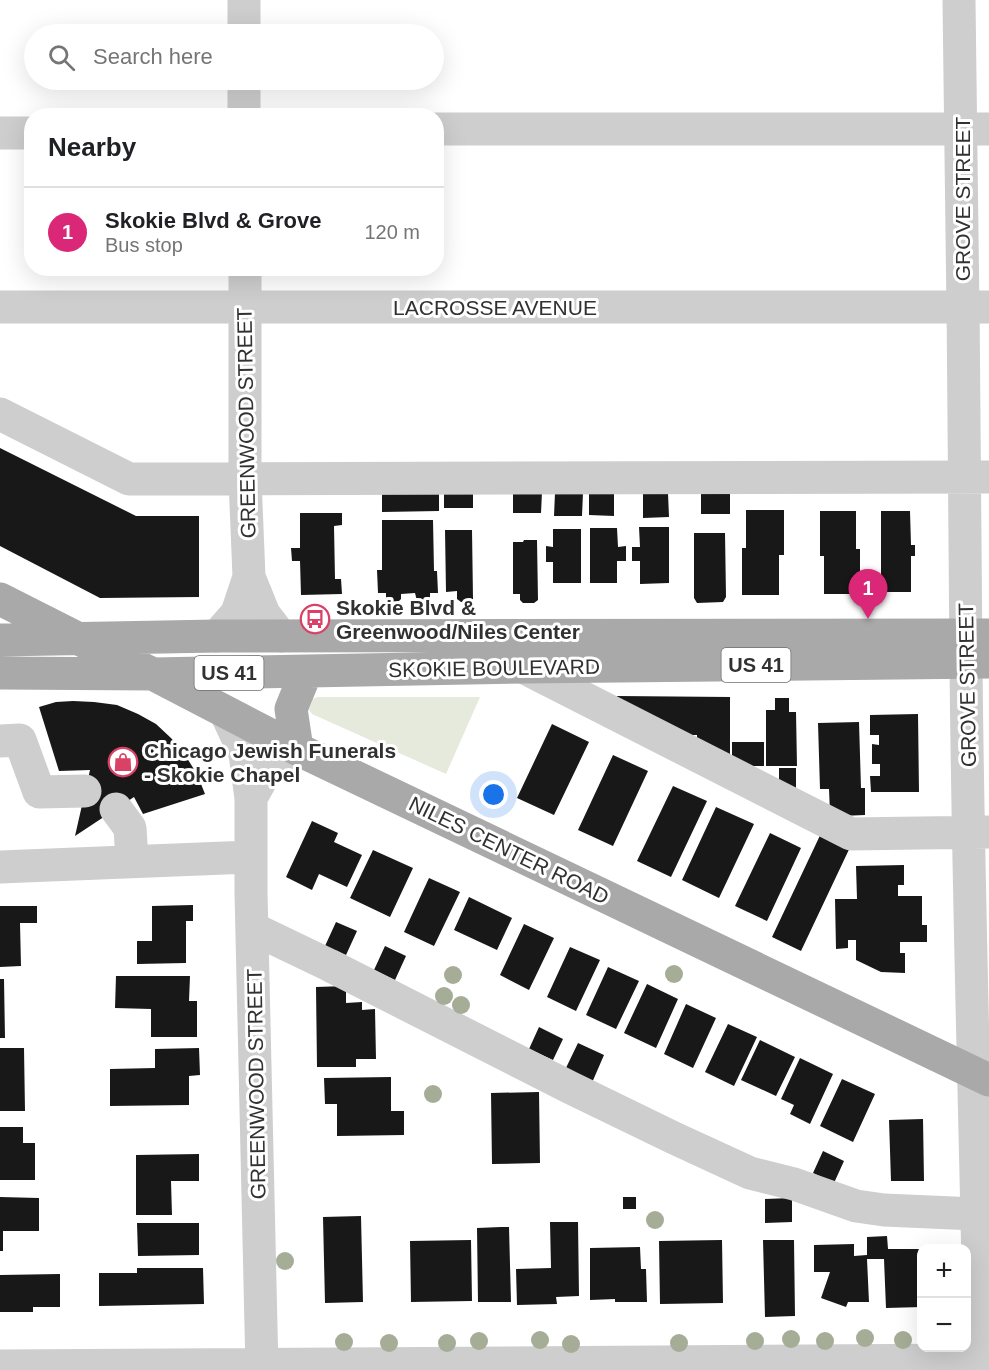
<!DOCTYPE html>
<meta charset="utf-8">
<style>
body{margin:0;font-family:Arial,sans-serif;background:#f6f6f6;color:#202124}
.controls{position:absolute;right:18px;bottom:18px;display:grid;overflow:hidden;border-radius:12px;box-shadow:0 6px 24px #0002}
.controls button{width:54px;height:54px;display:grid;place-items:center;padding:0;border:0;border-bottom:2px solid #e0e0e0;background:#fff;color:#202124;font:30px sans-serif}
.you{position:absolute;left:494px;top:795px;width:21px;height:21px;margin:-15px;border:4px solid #fff;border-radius:50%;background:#1a73e8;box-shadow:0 0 0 9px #1a73e833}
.badge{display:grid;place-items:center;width:39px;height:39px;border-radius:50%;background:#db2777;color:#fff;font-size:20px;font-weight:700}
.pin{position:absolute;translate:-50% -50px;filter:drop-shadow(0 2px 3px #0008)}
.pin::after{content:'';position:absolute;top:32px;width:21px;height:18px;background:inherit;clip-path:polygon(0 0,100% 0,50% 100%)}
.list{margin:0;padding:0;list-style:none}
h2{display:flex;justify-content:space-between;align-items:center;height:78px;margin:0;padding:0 24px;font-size:26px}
h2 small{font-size:20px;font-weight:400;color:#757577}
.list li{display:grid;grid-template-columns:39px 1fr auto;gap:18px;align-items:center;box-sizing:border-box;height:90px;padding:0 24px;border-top:2px solid #e0e0e0}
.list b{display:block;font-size:22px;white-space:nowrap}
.list p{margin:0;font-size:20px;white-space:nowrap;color:#757577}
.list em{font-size:20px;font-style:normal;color:#757577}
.icon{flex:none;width:33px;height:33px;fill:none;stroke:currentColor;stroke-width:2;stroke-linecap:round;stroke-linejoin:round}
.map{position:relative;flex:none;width:989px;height:1370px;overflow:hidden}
.search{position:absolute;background:#fff;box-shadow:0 6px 24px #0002;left:24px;top:24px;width:420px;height:66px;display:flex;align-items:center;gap:15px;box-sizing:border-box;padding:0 21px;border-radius:33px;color:#757577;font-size:22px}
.panel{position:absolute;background:#fff;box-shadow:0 6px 24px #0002;left:24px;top:108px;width:420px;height:168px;border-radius:24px}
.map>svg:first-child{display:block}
</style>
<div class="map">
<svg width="989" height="1370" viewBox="0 0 989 1370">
<rect width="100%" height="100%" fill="#fff"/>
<path fill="#e6eadd" d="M317 697H480L446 774 312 714 309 710 313 699Z"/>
<path fill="#181818" d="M0 448 136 516H199V597L100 598 0 546Z
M444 489H473V508H444Z
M439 490V511L382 512V491Z
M701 491H730V514H701Z
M513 492H542L541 513H513Z
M555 493H583L582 516H554Z
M589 493 614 494V516L589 515Z
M643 493H668L669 517 643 518Z
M746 510H784V555H779V595H742V548H746Z
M820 511H856V549H860V594H824V556H820Z
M881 511H910L911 545H915V556H911V592H881Z
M300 513H342V525L334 526 335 579H341L342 594 301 595 300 561H292L291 548H300Z
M382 520H433L434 571H437L438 593H430V600L417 601 415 593 401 594V599L398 602 390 601 386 599V593H378L377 570H382Z
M639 527H669V583L640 584V561H632V547H640Z
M590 528H617L618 547 626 546V561H617V583H590Z
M553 529H581V583H553V562H546V546L553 547Z
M445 530H472L473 599 469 602H461L457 599V591L446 592Z
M694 533H725L726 597 723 602 697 603 694 598Z
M524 540H537L538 600 534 603H523L520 600V594H513V542H523Z
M617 696 730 697V758L697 746V735H677L617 710Z
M775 698H789V712H796L797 766H766V710H775Z
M73 701 94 702 117 705 138 714 156 724 171 738 185 755 197 774 205 794 143 814 134 797 75 836 90 770 59 771 39 707 56 702Z
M918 714 919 792H871L870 776H880V764H872V744L879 745V735H870V715Z
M859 722 861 788H865V815L841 816 830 813 829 789H820L818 723Z
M552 724 589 742 554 815 517 798Z
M732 742H764V766H732Z
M613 755 648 771 613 846 578 830Z
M779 768H796V788H779Z
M673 786 707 801 671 877 637 861Z
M716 807 754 824 719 898 682 880Z
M312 821 338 833 334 842 362 855 347 887 319 874 312 890 286 877Z
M824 827 853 841 801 951 772 937Z
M770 833 801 848 767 921 735 906Z
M373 850 413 868 390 917 350 898Z
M904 865V885H898V896H922V925H927V942H900V953H905V973L881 972 856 960V940H848V948L836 949 835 899H857L856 866Z
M429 878 460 892 434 946 404 932Z
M469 897 512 918 497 950 454 930Z
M193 905V921H186V963L137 964V941H152V906Z
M0 906H37V923H20L21 966 0 967Z
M336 922 357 931 346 955 325 946Z
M524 924 554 938 529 990 500 975Z
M385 946 406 956 395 980 374 970Z
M570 947 600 960 576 1011 547 997Z
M608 967 639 981 616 1029 586 1015Z
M116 976H190L189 1001H197V1037H151V1009L115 1008Z
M0 979H4L5 1038H0Z
M647 984 678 999 656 1048 624 1033Z
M346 986V1003L362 1002V1010L375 1009 376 1059H356V1067H317L316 987Z
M686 1004 716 1018 693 1068 664 1054Z
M728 1024 757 1037 734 1086 705 1072Z
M539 1027 563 1039 553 1060 529 1049Z
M760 1040 795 1057 776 1096 741 1080Z
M578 1043 604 1055 591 1085 564 1072Z
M0 1048H24L25 1111H0Z
M199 1048 200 1075 189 1076V1105L110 1106V1069L155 1068V1049Z
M800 1058 833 1074 810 1124 790 1114 794 1105 781 1099Z
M391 1077V1111H404V1135L337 1136V1104H325L324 1078Z
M842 1079 875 1094 853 1142 820 1126Z
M539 1092 540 1163 492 1164 491 1093Z
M923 1119 924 1181H891L889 1120Z
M0 1127H23V1143H35V1180H0Z
M823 1151 844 1161 834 1183 813 1173Z
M199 1154V1181H171L172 1215H136V1155Z
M0 1197 39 1198V1231H3V1251H0Z
M623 1197H636V1209H623Z
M792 1198V1222L765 1223V1199Z
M361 1216 363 1302 325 1303 323 1217Z
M550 1222H578L579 1296 556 1297 557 1304 517 1305 516 1269 551 1268Z
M137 1223H199V1255L138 1256Z
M501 1227H509L511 1302H478L477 1228Z
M887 1236 888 1249H922V1307L886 1308 884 1259H867L869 1302H848L846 1307 821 1298 830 1272H814V1245L854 1244V1256L867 1255V1237Z
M471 1240 472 1301 411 1302 410 1241Z
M722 1240 723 1303 660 1304 659 1241Z
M763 1240H794L795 1316 765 1317Z
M640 1247 641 1269H646L647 1302H615V1299L590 1300V1248Z
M137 1268H203L204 1304 99 1306V1273H137Z
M60 1274V1307H33V1312H0V1275Z"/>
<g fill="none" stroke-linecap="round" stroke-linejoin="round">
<path stroke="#cecece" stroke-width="33" d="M244 0V34
M959 0C963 220 964 441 966 661 968 897 976 1134 980 1370
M244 80V116
M436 129H989
M0 133H32
M245 268V479L249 577 264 614 281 636
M0 307H989
M0 414 129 479 989 477
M217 636 237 613 249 577
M523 667 851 834 989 832
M226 713 245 754 251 798V892L262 1370
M0 741 20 740 39 792 85 791
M251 798 266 771 297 749
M116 809 130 828 132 861
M0 867 250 857
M252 928 329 965 569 1087 674 1138 750 1173 794 1184 856 1206 884 1210 976 1214
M0 1366 980 1360"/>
<path stroke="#a9a9a9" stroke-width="33" d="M0 599 79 639 153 674 297 749 989 1080
M0 640 217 636 989 635
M0 673 153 674 523 667 989 662
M297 749 291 709 306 672"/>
</g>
<g fill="#a5ad96">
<circle cx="674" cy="974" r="9"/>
<circle cx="453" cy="975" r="9"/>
<circle cx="444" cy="996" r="9"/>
<circle cx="461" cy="1005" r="9"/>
<circle cx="433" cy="1094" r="9"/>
<circle cx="655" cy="1220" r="9"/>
<circle cx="285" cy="1261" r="9"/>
<circle cx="865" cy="1338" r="9"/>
<circle cx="791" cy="1339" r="9"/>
<circle cx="540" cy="1340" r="9"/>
<circle cx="903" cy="1340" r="9"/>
<circle cx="479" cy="1341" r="9"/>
<circle cx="755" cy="1341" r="9"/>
<circle cx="825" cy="1341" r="9"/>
<circle cx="344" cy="1342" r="9"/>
<circle cx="389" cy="1343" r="9"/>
<circle cx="447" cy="1343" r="9"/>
<circle cx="679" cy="1343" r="9"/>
<circle cx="571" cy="1344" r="9"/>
</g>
<defs>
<g id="bus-ring" transform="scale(1.5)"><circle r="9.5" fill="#fff" stroke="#d94166" stroke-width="1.5"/><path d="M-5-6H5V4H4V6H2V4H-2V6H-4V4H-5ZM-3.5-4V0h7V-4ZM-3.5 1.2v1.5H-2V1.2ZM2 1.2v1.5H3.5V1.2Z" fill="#d94166"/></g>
<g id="shop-ring" transform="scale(1.5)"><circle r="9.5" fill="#fff" stroke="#d94166" stroke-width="1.5"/><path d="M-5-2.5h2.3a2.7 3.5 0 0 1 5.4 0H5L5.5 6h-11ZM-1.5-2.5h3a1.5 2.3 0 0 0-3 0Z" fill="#d94166"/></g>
</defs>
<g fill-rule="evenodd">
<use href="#bus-ring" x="315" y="619"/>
<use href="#shop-ring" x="123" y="762"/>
</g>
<g text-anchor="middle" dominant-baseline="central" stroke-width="6" stroke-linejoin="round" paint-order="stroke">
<g fill="#fff" stroke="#6f6f6f" stroke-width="1.5">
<rect x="721.5" y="648" width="69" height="34" rx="4.5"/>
<rect x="194.5" y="656" width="69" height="34" rx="4.5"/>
</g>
<g font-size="20" font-weight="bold" fill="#313131">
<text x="756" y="665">US 41</text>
<text x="229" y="673">US 41</text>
</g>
<g font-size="21" fill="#313131" stroke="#fff">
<text transform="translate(962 199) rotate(-90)">GROVE STREET</text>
<text x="495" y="307">LACROSSE AVENUE</text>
<text transform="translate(246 423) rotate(-91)">GREENWOOD STREET</text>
<text transform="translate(494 668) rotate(-1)">SKOKIE BOULEVARD</text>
<text transform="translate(967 685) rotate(-91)">GROVE STREET</text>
<text transform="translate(509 850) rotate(26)">NILES CENTER ROAD</text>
<text transform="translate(256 1084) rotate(-91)">GREENWOOD STREET</text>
</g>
<g font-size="21" font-weight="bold" fill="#313131" stroke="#fff" text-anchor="start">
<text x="336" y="607">Skokie Blvd &amp;<tspan x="336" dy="24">Greenwood/Niles Center</tspan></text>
<text x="144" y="750">Chicago Jewish Funerals<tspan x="144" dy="24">- Skokie Chapel</tspan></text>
</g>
</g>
</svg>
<div class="controls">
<button>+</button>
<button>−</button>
</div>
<div class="you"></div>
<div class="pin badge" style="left:868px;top:619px">1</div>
<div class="search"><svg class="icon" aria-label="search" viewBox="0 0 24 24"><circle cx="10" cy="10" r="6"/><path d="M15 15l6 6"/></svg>Search here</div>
<section class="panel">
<h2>Nearby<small></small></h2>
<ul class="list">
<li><span class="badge">1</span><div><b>Skokie Blvd &amp; Grove</b><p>Bus stop</p></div><em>120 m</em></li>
</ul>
</section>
</div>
